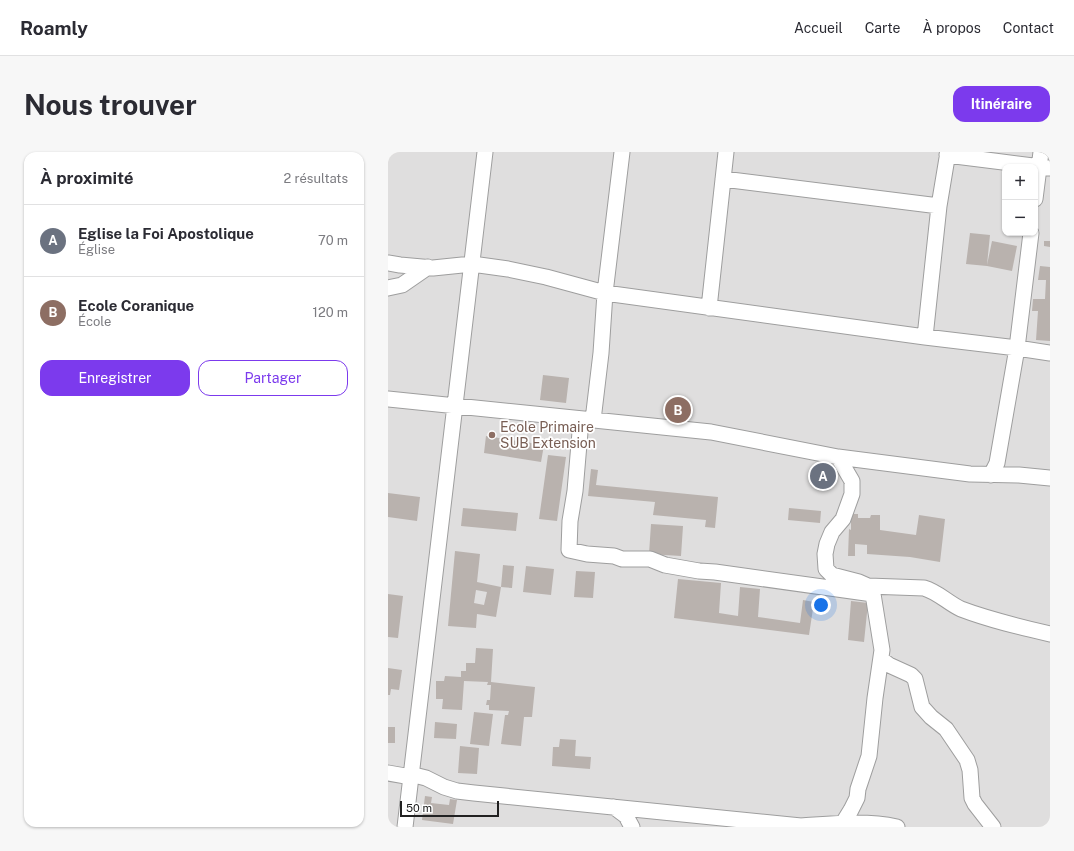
<!DOCTYPE html>
<html lang="fr">
<meta charset="utf-8">
<style>
body{margin:0;font-family:"Public Sans",sans-serif;background:#f7f7f7;color:#2b2b33}
.controls{position:absolute;right:12px;top:12px;display:grid;overflow:hidden;border-radius:8px;box-shadow:0 1px 3px #0004}
.controls button{width:36px;height:36px;display:grid;place-items:center;padding:0;border:0;border-bottom:1px solid #e1e1e2;background:#fff;color:#2b2b33;font:20px sans-serif}
.scale{position:absolute;left:12px;bottom:10px;width:99px;box-sizing:border-box;padding-left:4px;border:2px solid #212121;border-top:0;font-size:11px;line-height:14px;white-space:nowrap;color:#212121;-webkit-text-stroke:3px #fff;paint-order:stroke}
.you{position:absolute;left:433px;top:453px;width:14px;height:14px;margin:-10px;border:3px solid #fff;border-radius:50%;background:#1a73e8;box-shadow:0 0 0 6px #1a73e833}
.badge{display:grid;place-items:center;width:26px;height:26px;border-radius:50%;background:#7c3aed;color:#fff;font-size:13px;font-weight:700}
.pin{position:absolute;translate:-50% -50%;border:2px solid #fff;box-shadow:0 1px 4px #0006}
.list{margin:0;padding:0;list-style:none}
h2{display:flex;justify-content:space-between;align-items:center;height:52px;margin:0;padding:0 16px;font-size:17px}
h2 small{font-size:13px;font-weight:400;color:#7c7c81}
.list li{display:grid;grid-template-columns:26px 1fr auto;gap:12px;align-items:center;box-sizing:border-box;height:72px;padding:0 16px;border-top:1px solid #e1e1e2}
.list b{display:block;font-size:15px;white-space:nowrap}
.list p{margin:0;font-size:13px;white-space:nowrap;color:#7c7c81}
.list em{font-size:13px;font-style:normal;color:#7c7c81}
.actions{display:flex;gap:8px;padding:12px 16px}
.actions a{flex:1;padding:9px 0;border:1px solid #7c3aed;border-radius:12px;text-align:center;font-size:14px;color:#7c3aed}
.actions .main{background:#7c3aed;color:#fff}
.map{position:relative;flex:none;width:662px;height:675px;overflow:hidden;border-radius:12px}
header{display:flex;align-items:center;gap:24px;box-sizing:border-box;height:56px;padding:0 20px;background:#fff;border-bottom:1px solid #e1e1e2}
header strong{font-size:19px}
nav{display:flex;gap:22px;margin-inline-start:auto;font-size:14px}
.intro{display:flex;align-items:center;justify-content:space-between;box-sizing:border-box;height:96px;padding:0 24px}
h1{margin:0;font-size:28px}
.button{padding:10px 18px;border-radius:12px;background:#7c3aed;color:#fff;font-size:14px;font-weight:700}
main{display:flex;gap:24px;padding:0 24px}
aside{flex:1;background:#fff;border-radius:12px;box-shadow:0 1px 3px #0004}
.map>svg:first-child{display:block}
</style>
<header>
<strong>Roamly</strong>
<nav><a>Accueil</a><a>Carte</a><a>À propos</a><a>Contact</a></nav>
</header>
<div class="intro"><h1>Nous trouver</h1><a class="button">Itinéraire</a></div>
<main>
<aside>
<h2>À proximité<small>2 résultats</small></h2>
<ul class="list">
<li><span class="badge" style="background:#6b7280">A</span><div><b>Eglise la Foi Apostolique</b><p>Église</p></div><em>70 m</em></li>
<li><span class="badge" style="background:#8d6e63">B</span><div><b>Ecole Coranique</b><p>École</p></div><em>120 m</em></li>
</ul>
<div class="actions"><a class="main">Enregistrer</a><a>Partager</a></div>
</aside>
<div class="map">
<svg width="662" height="675" viewBox="0 0 662 675">
<rect width="100%" height="100%" fill="#f0ede9"/>
<path fill="#dfdede" fill-rule="evenodd" d="M0 0H662V675H0ZM617 15H647V81H617Z"/>
<path fill="#b9b2ae" fill-rule="evenodd" d="M582 81 602 83 599 113 604 89 629 94 624 119 599 114 578 112Z
M656 89H662V95L656 94Z
M652 114 662 115V189L648 188 650 159H644L645 147H657L658 128H650Z
M155 223 181 226 178 251 152 248Z
M98 284 156 293 153 310 96 301Z
M160 303 178 305 169 369 151 367Z
M203 317 210 318 208 333 330 345 327 376 317 375 318 368 265 363 267 350 200 344Z
M0 341 32 345 29 369 0 365Z
M75 356 130 361 128 379 73 374Z
M401 356 433 359 432 371 400 368Z
M463 362H470V366H482L483 363H492V378L528 383 531 363 557 367 552 410 522 405 479 402V393L467 392V404H460L461 377 463 378Z
M263 372 295 374 293 404 261 402Z
M67 399 92 402 89 430 113 435 108 465 89 462 88 476 60 474ZM88 438 99 440 96 453 86 451Z
M115 413 126 414 124 436 113 435Z
M138 414 166 417 163 443 135 440Z
M188 419 207 420 205 446 186 445Z
M290 427 333 431 331 461 350 464 352 435 372 437 370 465 412 471 415 448 426 450 421 483 286 466Z
M0 442 15 444 10 486 0 485Z
M463 449 480 451 476 490 460 488Z
M88 496 105 497 103 530 147 535 144 565H136L133 594 113 592 117 563H120L121 559 101 558V553H98L99 548H102L103 533H99L100 530 76 529 74 558 54 557 55 547H48V529H56L57 524 73 525V519H78V511H87Z
M0 516 14 518 11 538 3 537 2 543H0Z
M86 560 105 562 101 594 82 592Z
M47 570 69 572 68 587 46 586Z
M0 575H7V591H0Z
M172 587 188 588 187 604 203 605 202 617 164 614 165 595H171Z
M72 594 91 596 89 622 70 621Z
M37 644 44 645 43 651 61 653 62 647 69 648 65 672 34 668Z"/>
<g fill="none" stroke-linecap="round" stroke-linejoin="round">
<g stroke="#9e9e9e" stroke-width="17">
<path id="street" d="M559 3 662 16
M335 27 551 54
M647 47 653 0
M0 111 12 113 45 116 84 112 120 117 158 125 217 141 537 185 629 196 662 201
M0 136 14 133 40 115
M321 156 338 0
M537 185 551 54 560 0
M0 247 323 280 450 305 582 322 631 323 662 326
M192 267V280L187 339 182 369 181 398 199 402 226 404 234 407H262L277 413 311 419 327 420 485 442
M205 268 213 201 217 141 234 0
M450 305 464 329V342L455 367 444 380 439 392 437 402 438 417 444 423 471 430 480 434 485 442 494 498 487 546 481 604 470 637 469 646 463 658 455 671
M603 323 609 311 629 196 643 81
M480 434 536 436C550 440 560 451 573 457 602 468 632 475 662 482
M493 507 501 513 523 523 527 527 534 555 543 565 558 577 579 608 582 618 584 646 587 652 605 675
M0 621 23 625 30 624 38 626 56 635 69 639 86 641 413 674C444 672 477 668 509 675
M226 655 238 664 244 675
M17 675 97 0"/>
</g>
<use href="#street" stroke="#fff" stroke-width="15"/>
</g>
<circle fill="#8d6e63" stroke="#fff" stroke-width="1.5" cx="104" cy="283" r="4"/>
<g text-anchor="middle" dominant-baseline="central" stroke-width="3.5" stroke-linejoin="round" paint-order="stroke">
<g font-size="14" fill="#785e54" stroke="#fff" text-anchor="start">
<text x="112" y="275">Ecole Primaire<tspan x="112" dy="16">SUB Extension</tspan></text>
</g>
</g>
</svg>
<div class="controls">
<button>+</button>
<button>−</button>
</div>
<div class="scale">50 m</div>
<div class="you"></div>
<div class="pin badge" style="left:435px;top:324px;background:#6b7280">A</div>
<div class="pin badge" style="left:290px;top:258px;background:#8d6e63">B</div>
</div>
</main>
